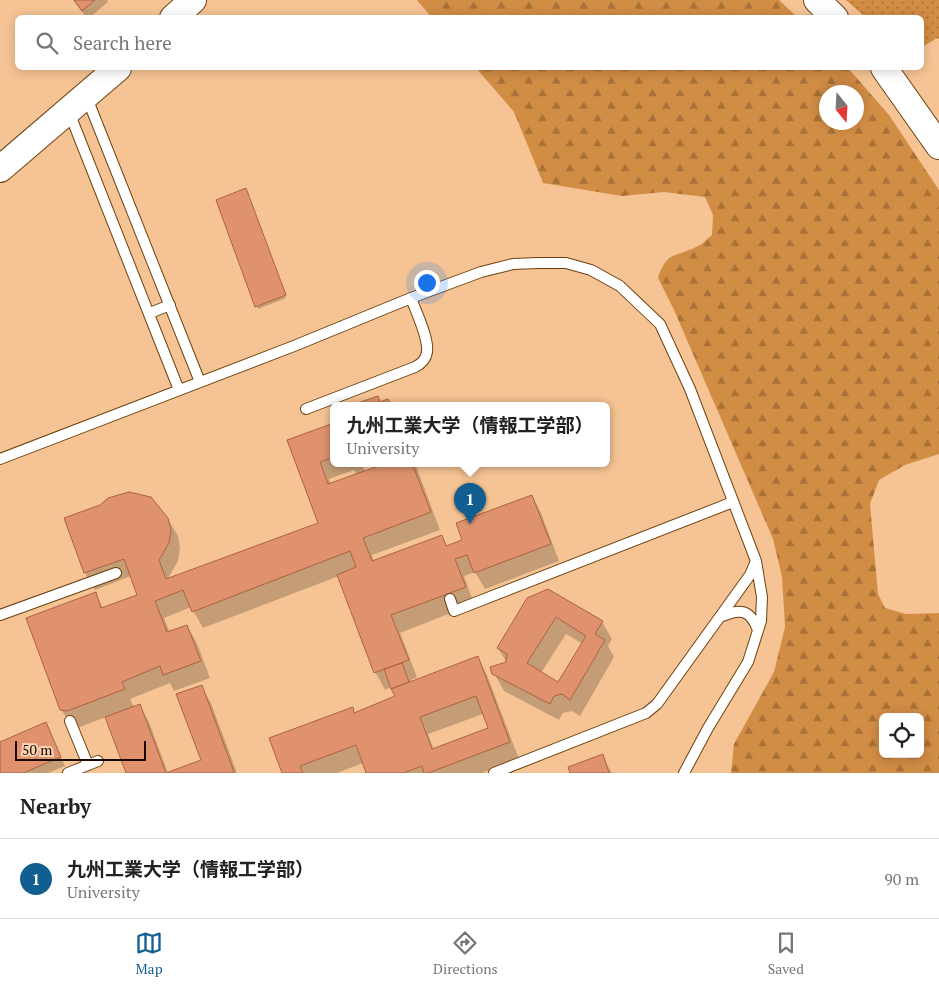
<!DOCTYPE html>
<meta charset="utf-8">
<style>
body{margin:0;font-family:"PT Serif","Noto Sans JP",serif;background:#f6f6f6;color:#222}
.controls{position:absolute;right:15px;bottom:15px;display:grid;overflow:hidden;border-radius:8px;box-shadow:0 2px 12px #0003}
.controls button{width:45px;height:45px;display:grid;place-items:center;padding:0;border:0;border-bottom:1px solid #e0e0e0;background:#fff;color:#222;font:25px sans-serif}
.compass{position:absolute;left:819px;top:85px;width:45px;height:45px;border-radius:50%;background:#fff;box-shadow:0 2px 12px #0003;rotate:162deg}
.scale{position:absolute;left:15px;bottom:12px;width:131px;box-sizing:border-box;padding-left:5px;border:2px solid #170700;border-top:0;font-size:14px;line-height:18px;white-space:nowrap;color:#170700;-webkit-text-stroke:4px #fad4b0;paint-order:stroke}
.you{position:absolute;left:426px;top:282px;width:18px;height:18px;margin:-12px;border:4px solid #fff;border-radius:50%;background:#1a73e8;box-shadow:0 0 0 8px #1a73e833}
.badge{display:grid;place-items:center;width:32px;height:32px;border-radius:50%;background:#125e91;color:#fff;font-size:16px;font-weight:700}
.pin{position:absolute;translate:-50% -41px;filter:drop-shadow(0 1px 2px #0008)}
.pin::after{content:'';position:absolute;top:26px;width:18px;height:15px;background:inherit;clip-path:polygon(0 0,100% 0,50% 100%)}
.popup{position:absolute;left:330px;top:402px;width:280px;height:65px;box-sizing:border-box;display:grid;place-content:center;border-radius:8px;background:#fff;filter:drop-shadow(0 1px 4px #0005);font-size:16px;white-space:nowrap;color:#767676}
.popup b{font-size:19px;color:#222}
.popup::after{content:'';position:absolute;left:50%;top:100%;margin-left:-10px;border:10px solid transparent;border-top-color:#fff}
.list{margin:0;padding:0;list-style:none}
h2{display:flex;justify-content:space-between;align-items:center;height:65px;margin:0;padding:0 20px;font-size:21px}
h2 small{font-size:16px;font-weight:400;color:#767676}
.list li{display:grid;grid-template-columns:32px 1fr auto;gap:15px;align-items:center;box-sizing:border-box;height:80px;padding:0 20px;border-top:1px solid #e0e0e0}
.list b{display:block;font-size:19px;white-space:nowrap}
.list p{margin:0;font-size:16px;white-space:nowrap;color:#767676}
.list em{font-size:16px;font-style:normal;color:#767676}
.icon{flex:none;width:28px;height:28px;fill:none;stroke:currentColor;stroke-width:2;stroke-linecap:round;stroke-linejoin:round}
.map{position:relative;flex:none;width:939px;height:773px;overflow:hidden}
.search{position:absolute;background:#fff;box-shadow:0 2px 12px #0003;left:15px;right:15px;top:15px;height:55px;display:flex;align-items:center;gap:12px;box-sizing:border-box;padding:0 18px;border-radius:8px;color:#767676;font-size:19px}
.sheet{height:145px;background:#fff}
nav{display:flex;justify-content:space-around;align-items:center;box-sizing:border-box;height:70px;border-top:1px solid #e0e0e0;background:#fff;font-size:14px;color:#767676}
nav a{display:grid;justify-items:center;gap:2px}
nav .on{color:#125e91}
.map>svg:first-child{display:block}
</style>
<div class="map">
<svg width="939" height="773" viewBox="0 0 939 773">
<defs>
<pattern id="grass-dots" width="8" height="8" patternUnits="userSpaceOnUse" patternTransform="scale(1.25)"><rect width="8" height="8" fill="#d28d45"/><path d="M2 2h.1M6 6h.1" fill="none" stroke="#a97137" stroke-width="1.8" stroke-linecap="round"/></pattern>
<pattern id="forest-firs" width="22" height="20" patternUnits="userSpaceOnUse" patternTransform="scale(1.25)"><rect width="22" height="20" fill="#d28d45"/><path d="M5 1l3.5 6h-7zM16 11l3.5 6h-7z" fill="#a97137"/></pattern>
</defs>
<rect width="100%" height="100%" fill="#f6c494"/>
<path fill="url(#grass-dots)" d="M846 0H939V39L937 38 922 47V18L865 17Z"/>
<path fill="url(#forest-firs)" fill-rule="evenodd" d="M417 0H779L797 17 432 18Z
M476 68H848L889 115 939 190V454L905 465 879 480 870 504 878 594 885 608 906 614 939 613V773H731L734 744 774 672 785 627 782 577 773 539 674 310 658 278C666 252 675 257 696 247 702 245 707 239 712 235L713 215 705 197 664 192 622 196 543 183 514 112ZM826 92H856V122H826ZM883 717H920V754H883Z"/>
<path fill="#0003" fill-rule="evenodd" d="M73 0H107L108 2 89 18H87Z
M246 192 286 298 258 309 217 201Z
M334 424V463H376L363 467 365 472 388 464V463H415L440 530 372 555 374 562 442 537 448 547 464 540 532 496 541 513 559 561 485 589 475 572 464 576 474 604 400 633 417 677 411 680 412 683 478 658 487 675 519 759 482 773H367L363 763 337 773H283L352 708 355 714 397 697 393 686 385 690 376 673 339 576 203 628 191 607 164 618 170 633 187 626 197 643 210 678 174 691 170 683 130 699 134 707 139 705 149 722 168 773H127L106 717 77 728 71 726 61 709 95 594 103 608 138 595 131 576 95 590 85 573 66 519 167 518 178 536 180 548 178 561 167 580 319 524 288 441ZM354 470 357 475 331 484 329 479ZM483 714 490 729 434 750 428 734Z
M548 591 602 622 612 639 608 646 614 657 580 716 572 711 563 713 559 720 504 691 494 673 507 663 498 648ZM566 634 583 644 558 684 541 673Z
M201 686 211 703 237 773H169L203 760Z
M50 733 65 766 48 773H0V743Z
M602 756 612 773H572Z"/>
<path fill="#e0926f" stroke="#ac6241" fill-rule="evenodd" d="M74 0H95L82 11Z
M246 188 286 295 255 307 216 200Z
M378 396 380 402 388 399 391 405H352Z
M334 423V457L320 462 328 484 387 463H412L431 512 363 538 372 561 442 535 446 546 462 540 456 523 532 495 551 544 474 573 467 555 455 559 466 587 391 615 409 660 374 673 337 575 356 567 350 551 192 612 183 590 155 601 167 632 187 625 201 661 163 675 160 666 122 682 125 689 67 711 60 710 26 618 96 592 101 608 137 595 124 559 84 573 64 518 100 505 108 498 129 492 151 497 168 518 171 530 169 543 159 560 166 579 318 523 287 440Z
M548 589 603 621 595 634 605 640 570 700 562 694 554 696 550 704 492 674 490 667 506 662 507 654 497 648 527 598ZM556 617 586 636 558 682 527 663Z
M478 656 510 742 428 773H424L422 766 403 773H366L356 745 300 766 303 773H282L269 738 353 707 354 713 395 696 391 689ZM476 696 488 728 432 749 420 717Z
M402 663 409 682 391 689 384 669Z
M202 685 234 772 232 773H126L105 717 140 704 166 773 201 760 176 694Z
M46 722 61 757 23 773H0V742Z
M603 754 609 773H570L568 767Z"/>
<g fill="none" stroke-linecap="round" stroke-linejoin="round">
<g stroke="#6c410f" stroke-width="12">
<path id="service" d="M87 98 200 382
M69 112 179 390
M150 313 170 305
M306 409 415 367C421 364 426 360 427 352 429 338 416 312 411 298
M0 459 294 346 411 298 481 272 513 264 538 263H566L591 270 620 286 660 324 690 389 756 561 762 597 761 621 748 662 708 728 684 773
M450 599 454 611 733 502
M0 615 116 573
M720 617C740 608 750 609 758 630
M70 721 88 765
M68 773 98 761
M494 773 646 713 657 704 750 575 756 561"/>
</g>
<g stroke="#6c410f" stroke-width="28">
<path id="tertiary" d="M817 0 835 18
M173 18 193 0
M884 68 939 146
M0 169 118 68"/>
</g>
<use href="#service" stroke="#fff" stroke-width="10"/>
<use href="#tertiary" stroke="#fff" stroke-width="26"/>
</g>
</svg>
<div class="controls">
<button><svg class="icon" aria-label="locate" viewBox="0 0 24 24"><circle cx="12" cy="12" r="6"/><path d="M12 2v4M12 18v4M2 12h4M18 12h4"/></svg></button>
</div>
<svg class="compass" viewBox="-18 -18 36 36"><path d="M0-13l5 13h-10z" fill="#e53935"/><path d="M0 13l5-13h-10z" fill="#767676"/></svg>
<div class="scale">50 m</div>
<div class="you"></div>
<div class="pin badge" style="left:470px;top:524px">1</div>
<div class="popup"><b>九州工業大学（情報工学部）</b>University</div>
<div class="search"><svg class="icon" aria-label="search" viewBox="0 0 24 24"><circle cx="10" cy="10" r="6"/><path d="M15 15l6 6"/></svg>Search here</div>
</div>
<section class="sheet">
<h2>Nearby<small></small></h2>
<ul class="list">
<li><span class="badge">1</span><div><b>九州工業大学（情報工学部）</b><p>University</p></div><em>90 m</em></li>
</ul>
</section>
<nav>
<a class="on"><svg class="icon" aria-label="map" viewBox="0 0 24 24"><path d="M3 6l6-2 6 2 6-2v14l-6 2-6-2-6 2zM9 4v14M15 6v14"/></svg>Map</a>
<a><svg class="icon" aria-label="directions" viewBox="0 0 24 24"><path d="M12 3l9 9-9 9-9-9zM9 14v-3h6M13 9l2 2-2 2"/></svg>Directions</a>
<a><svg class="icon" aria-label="saved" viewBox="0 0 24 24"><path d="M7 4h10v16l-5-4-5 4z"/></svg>Saved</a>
</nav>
